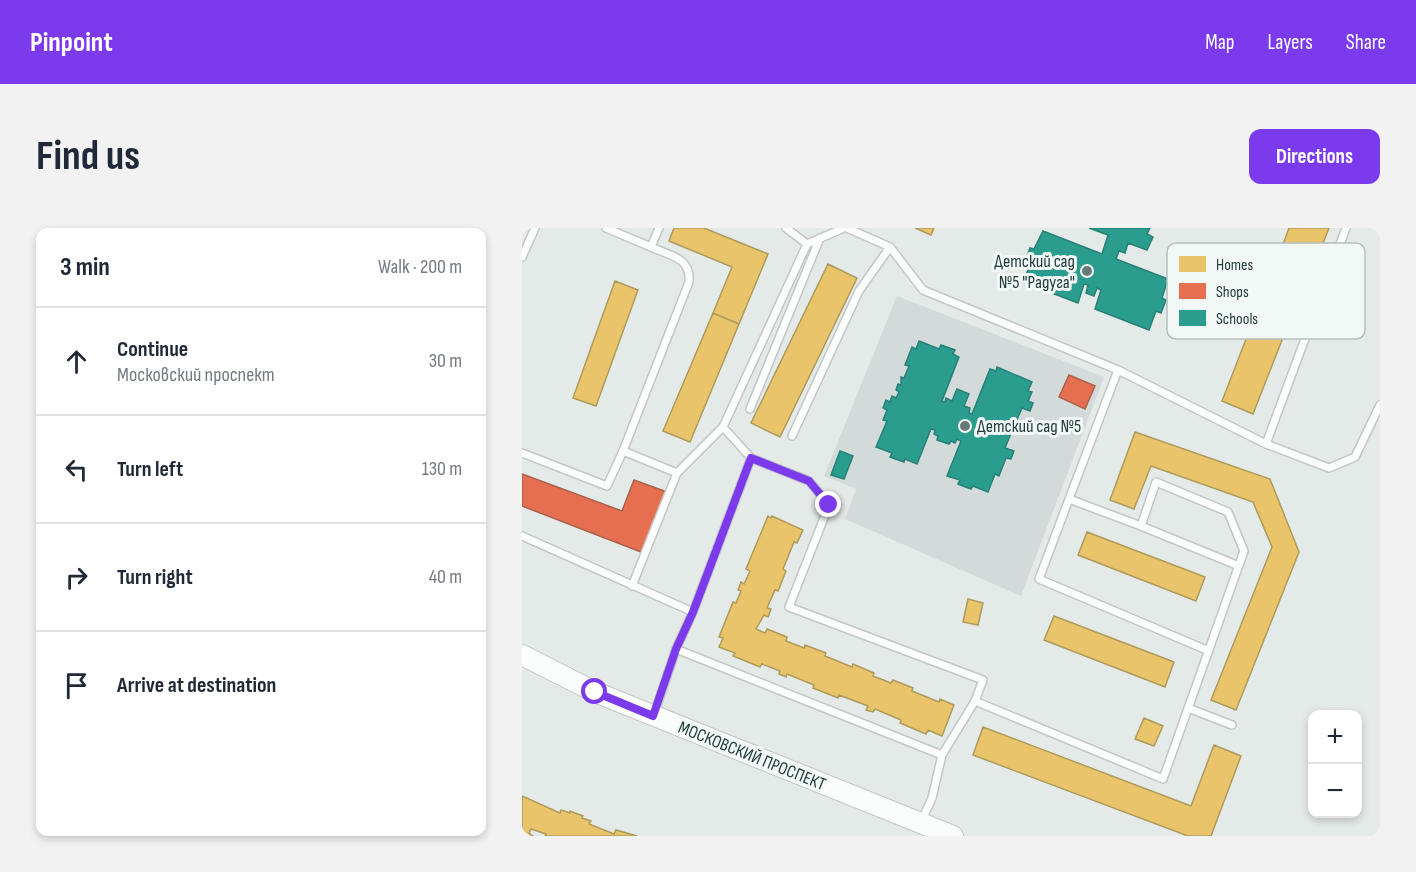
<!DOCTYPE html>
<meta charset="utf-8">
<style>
body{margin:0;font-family:"Sofia Sans Condensed",sans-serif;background:#f2f2f3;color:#1f2937}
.controls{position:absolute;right:18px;bottom:18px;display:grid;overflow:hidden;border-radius:12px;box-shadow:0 3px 9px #0003}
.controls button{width:54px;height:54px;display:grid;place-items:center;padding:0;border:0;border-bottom:2px solid #e0e1e3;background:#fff;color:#1f2937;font:30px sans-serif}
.stop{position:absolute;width:18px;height:18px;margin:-14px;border:4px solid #7c3aed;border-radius:50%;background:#fff}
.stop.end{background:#7c3aed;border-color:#fff;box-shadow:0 2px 6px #0008}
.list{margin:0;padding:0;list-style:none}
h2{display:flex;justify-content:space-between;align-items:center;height:78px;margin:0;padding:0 24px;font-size:26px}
h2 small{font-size:20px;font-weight:400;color:#747a83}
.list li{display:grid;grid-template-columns:39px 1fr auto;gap:18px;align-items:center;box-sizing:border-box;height:108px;padding:0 24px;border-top:2px solid #e0e1e3}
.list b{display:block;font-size:22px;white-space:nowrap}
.list p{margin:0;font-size:20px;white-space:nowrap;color:#747a83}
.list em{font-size:20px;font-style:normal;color:#747a83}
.icon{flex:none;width:33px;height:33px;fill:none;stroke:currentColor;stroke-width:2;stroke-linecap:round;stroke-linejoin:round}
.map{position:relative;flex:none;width:858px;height:608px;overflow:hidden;border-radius:12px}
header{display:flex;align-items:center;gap:36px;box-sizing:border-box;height:84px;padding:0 30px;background:#7c3aed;color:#fff}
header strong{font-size:28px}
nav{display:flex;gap:33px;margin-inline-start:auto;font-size:21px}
.intro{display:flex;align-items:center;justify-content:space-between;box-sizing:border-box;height:144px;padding:0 36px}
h1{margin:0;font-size:42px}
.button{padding:15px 27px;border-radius:12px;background:#7c3aed;color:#fff;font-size:21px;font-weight:700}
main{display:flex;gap:36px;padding:0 36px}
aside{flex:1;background:#fff;border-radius:12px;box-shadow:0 3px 9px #0003}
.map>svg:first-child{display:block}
</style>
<header>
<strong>Pinpoint</strong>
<nav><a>Map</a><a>Layers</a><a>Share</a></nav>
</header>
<div class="intro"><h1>Find us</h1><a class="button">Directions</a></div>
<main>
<aside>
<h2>3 min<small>Walk · 200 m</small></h2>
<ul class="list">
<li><svg class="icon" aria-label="ahead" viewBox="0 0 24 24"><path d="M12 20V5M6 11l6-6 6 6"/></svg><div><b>Continue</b><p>Московский проспект</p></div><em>30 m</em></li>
<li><svg class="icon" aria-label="left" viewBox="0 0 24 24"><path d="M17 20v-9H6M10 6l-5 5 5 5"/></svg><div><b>Turn left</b></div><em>130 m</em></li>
<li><svg class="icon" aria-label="right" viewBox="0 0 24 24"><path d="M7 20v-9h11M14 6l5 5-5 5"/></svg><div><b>Turn right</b></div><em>40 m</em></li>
<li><svg class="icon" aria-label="arrive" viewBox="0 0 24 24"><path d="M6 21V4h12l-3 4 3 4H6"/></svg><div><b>Arrive at destination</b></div></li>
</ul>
</aside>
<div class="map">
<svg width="858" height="608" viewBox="0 0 858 608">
<rect width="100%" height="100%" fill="#e4eae8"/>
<path fill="#d2dbd9" d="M375 68 582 149 499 368 323 291 334 261 302 248Z"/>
<path fill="#e9c46a" stroke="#ad9b5c" stroke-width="1.5" d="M152 0H182L246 26 217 96 191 85 210 39 147 13Z
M393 0H412L409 7Z
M767 0H807L789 46 775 41 749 105 760 112 731 186 700 173 728 101 714 96 742 24 756 30Z
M306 36 335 50 258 209 229 195Z
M93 53 116 62 74 178 51 170Z
M191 85 217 96 168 214 141 203Z
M613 204 748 251 777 324 714 482 689 472 750 319 731 274 629 238 612 281 588 272Z
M246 288 249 290 250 288 281 302 275 315 272 314 261 341 264 343 256 363 253 362 245 380 249 381 246 389 242 387 234 401 243 405 245 401 265 409 264 413 282 420 283 417 304 425 303 428 330 439 331 436 352 445 351 448 369 455 371 452 391 460 390 463 417 474 418 471 432 477 420 508 406 502 404 506 378 495 379 492 353 481 351 484 344 482 346 478 317 467 316 470 291 460 292 457 265 446 264 449 257 446 258 443 240 436 238 439 211 428 213 425 197 419 201 410 197 409 211 374 214 375 219 363 216 362 219 354 222 356 228 343 224 341Z
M565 304 683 349 674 373 556 327Z
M446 371 461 375 456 397 441 394Z
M532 388 652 434 643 459 522 412Z
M622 490 641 498 632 518 613 511Z
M461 499 669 578 692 517 719 528 689 608H666L451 527Z
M0 568 38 585 39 582 48 585V583L61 588 60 590 69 593 67 596 92 606 94 602 115 608H23L24 606 9 601 7 605 11 608H0Z"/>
<path fill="#e76f51" stroke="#ac604a" stroke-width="1.5" d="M547 147 573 158 563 181 537 169Z
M0 246 100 283 112 252 145 264 119 324 0 278Z"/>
<path fill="#2a9d8f" stroke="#288076" stroke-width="1.5" d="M567 0H628L625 6 631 9 625 22 606 15 603 25 597 23 594 31 646 51 640 70 644 72 639 85 634 83 627 102 573 81 579 62 575 60 572 68 564 65 566 57 562 56 556 75 501 54 509 35 503 33 508 20 512 21 521 3 580 26 586 7Z
M397 113 417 121 419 117 433 122 431 126 437 129 420 173 423 174 424 170 430 173 435 161 447 166 442 178 448 180 447 185 450 186 468 141 474 143 475 139 510 154 506 163 510 164 506 173 511 175 508 183 500 180 493 196 496 198 494 204 490 203 483 220 492 223 489 231 484 230 477 248 473 246 466 264 451 258 449 261 436 256 438 252 425 248 439 213 435 211 433 215 429 213 427 216 415 212 416 208 412 206 413 202 409 201 395 236 383 231 382 234 368 229 370 225 354 219 365 193 361 192 365 182 361 180 364 172 368 174 370 168 374 170 377 164 374 162 376 156 379 157V149L382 150 387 138 383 137 390 119 394 121Z
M318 223 331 228 322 251 309 247Z"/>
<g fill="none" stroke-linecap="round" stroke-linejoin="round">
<g stroke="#c1c7c5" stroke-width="10">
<path id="lane" d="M84 0 129 19 137 0
M325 0 368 19 401 62 596 142 744 216 824 0
M285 16 322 0
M0 29 13 0
M228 181 298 10
M201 199 285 16 264 0
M270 208 337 63 368 19
M744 216 807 240 833 229 858 177
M101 223 167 54C169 29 148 28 129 19
M0 225 85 258 101 223 155 245 201 199 229 230 287 253 307 277 267 379 461 452 453 473 420 527 410 570 399 594
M229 230 171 384 154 421 420 527
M547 271 517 351 687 423
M619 298 717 338
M0 308 171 384
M110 358 155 245
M453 473 641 551 722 323 706 284 634 254 619 298 547 271 596 142
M666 480 710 497
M132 487 154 421"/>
</g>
<g stroke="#bfc7c5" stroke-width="22">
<path id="secondary" d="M0 427 73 464 431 608"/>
</g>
<use href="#lane" stroke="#fbfcfc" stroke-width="7"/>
<use href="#secondary" stroke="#fbfcfc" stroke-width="20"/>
</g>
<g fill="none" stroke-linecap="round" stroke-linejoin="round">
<path stroke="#7c3aed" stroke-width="8" d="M73 464 131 488 154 421 171 384 229 230 287 253 307 277"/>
</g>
<g fill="#667978" stroke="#f2f8f6" stroke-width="2">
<circle cx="565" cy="43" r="6"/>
<circle cx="443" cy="198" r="6"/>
</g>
<g text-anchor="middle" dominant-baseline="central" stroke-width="6" stroke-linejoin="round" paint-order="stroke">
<g font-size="18" fill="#223c3b" stroke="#f2f8f6" text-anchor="end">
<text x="553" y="33">Детский сад<tspan x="553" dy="21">№5 "Радуга"</tspan></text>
<text x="455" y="198" text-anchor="start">Детский сад №5</text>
</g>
<g font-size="18" fill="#223c3b" stroke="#f2f8f6">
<text transform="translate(230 528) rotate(22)">МОСКОВСКИЙ ПРОСПЕКТ</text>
</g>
</g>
<rect x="645" y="15" width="198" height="96" rx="9" fill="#f2f8f6" stroke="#b4c0be" stroke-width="1.5"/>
<rect x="657" y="28" width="27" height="16" fill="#e9c46a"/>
<rect x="657" y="55" width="27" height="16" fill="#e76f51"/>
<rect x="657" y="82" width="27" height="16" fill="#2a9d8f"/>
<g font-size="16" fill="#223c3b">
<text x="694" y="42">Homes</text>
<text x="694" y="69">Shops</text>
<text x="694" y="96">Schools</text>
</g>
</svg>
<div class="controls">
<button>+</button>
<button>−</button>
</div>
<div class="stop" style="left:73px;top:464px"></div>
<div class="stop end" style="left:307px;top:277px"></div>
</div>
</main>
